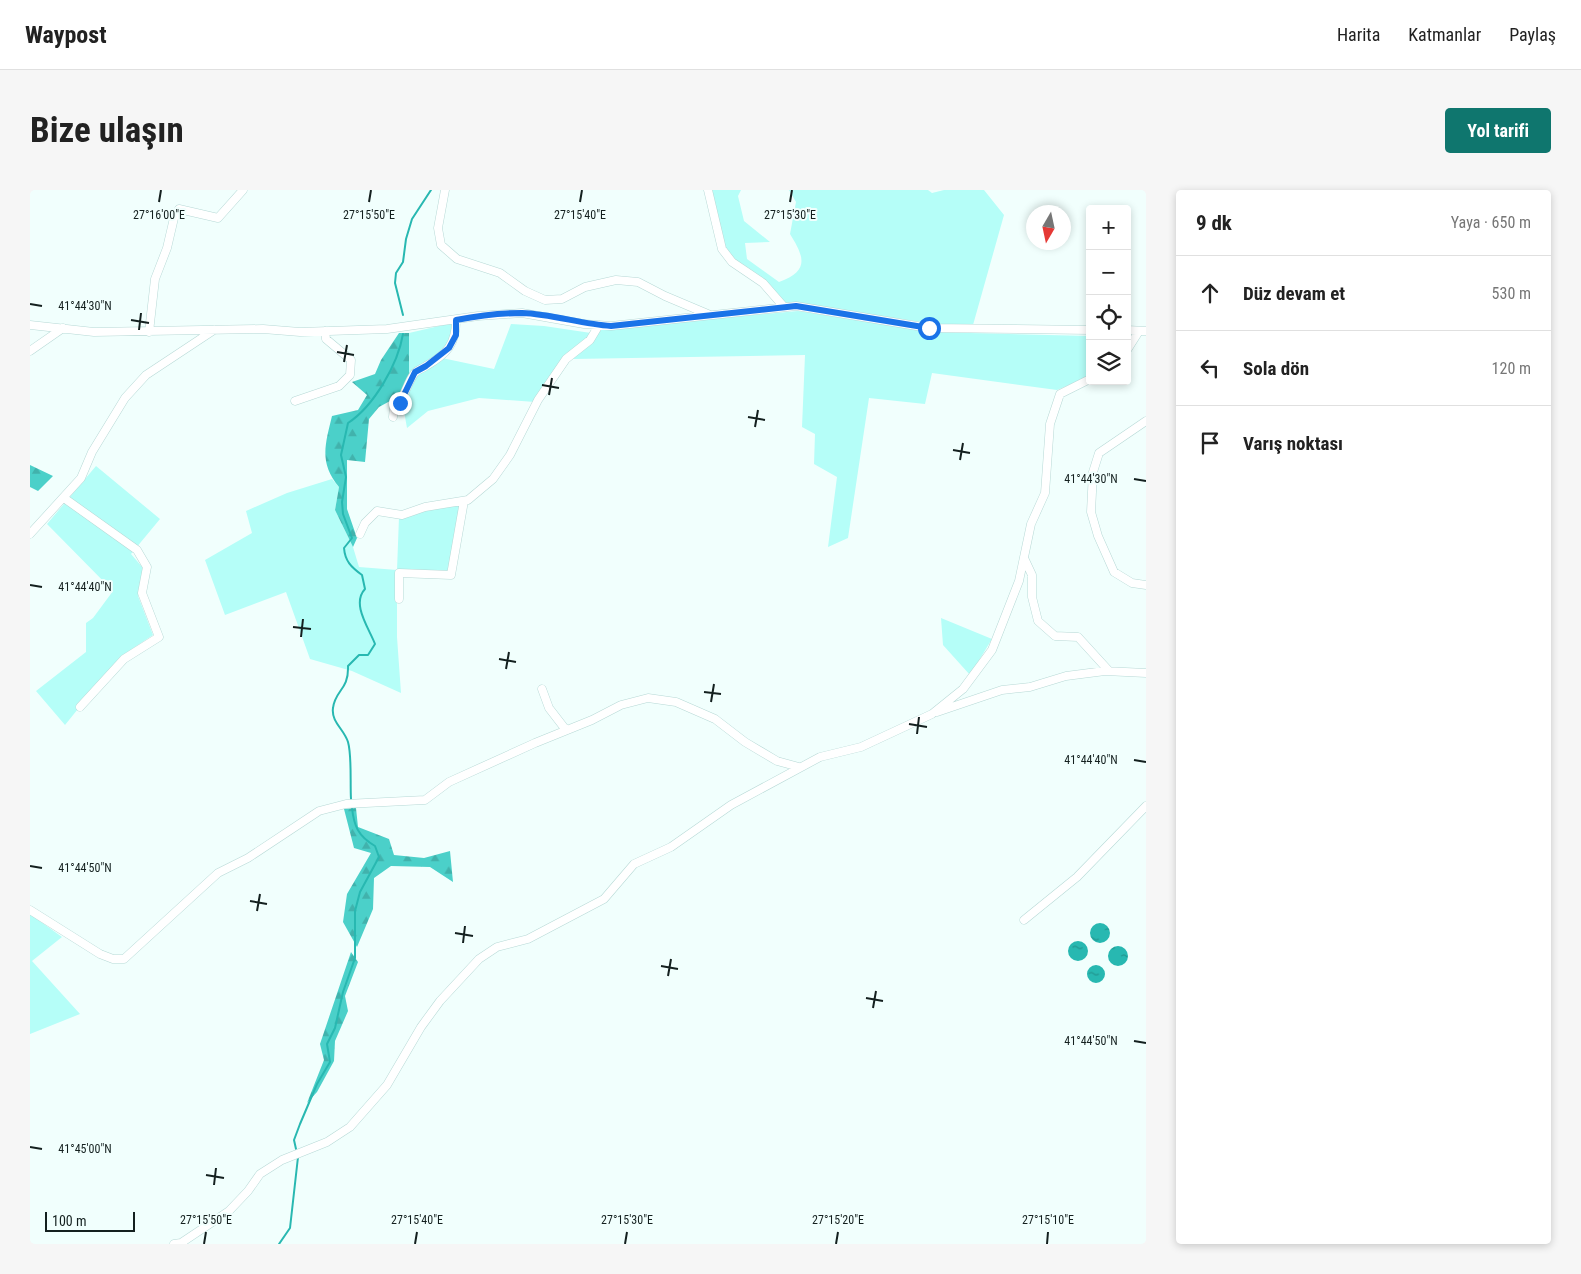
<!DOCTYPE html>
<html lang="tr">
<meta charset="utf-8">
<style>
body{margin:0;font-family:"Roboto Condensed",sans-serif;background:#f6f6f6;color:#222}
.controls{position:absolute;right:15px;top:15px;display:grid;overflow:hidden;border-radius:5px;box-shadow:0 2px 8px #0003}
.controls button{width:45px;height:45px;display:grid;place-items:center;padding:0;border:0;border-bottom:1px solid #e0e0e0;background:#fff;color:#222;font:25px sans-serif}
.compass{position:absolute;left:996px;top:15px;width:45px;height:45px;border-radius:50%;background:#fff;box-shadow:0 2px 8px #0003;rotate:189deg}
.scale{position:absolute;left:15px;bottom:12px;width:90px;box-sizing:border-box;padding-left:5px;border:2px solid #14201f;border-top:0;font-size:14px;line-height:18px;white-space:nowrap;color:#14201f;-webkit-text-stroke:4px #f1fffd;paint-order:stroke}
.stop{position:absolute;width:15px;height:15px;margin:-11px;border:4px solid #1a73e8;border-radius:50%;background:#fff}
.stop.end{background:#1a73e8;border-color:#fff;box-shadow:0 1px 5px #0008}
.list{margin:0;padding:0;list-style:none}
h2{display:flex;justify-content:space-between;align-items:center;height:65px;margin:0;padding:0 20px;font-size:21px}
h2 small{font-size:16px;font-weight:400;color:#767676}
.list li{display:grid;grid-template-columns:32px 1fr auto;gap:15px;align-items:center;box-sizing:border-box;height:75px;padding:0 20px;border-top:1px solid #e0e0e0}
.list b{display:block;font-size:19px;white-space:nowrap}
.list em{font-size:16px;font-style:normal;color:#767676}
.icon{flex:none;width:28px;height:28px;fill:none;stroke:currentColor;stroke-width:2;stroke-linecap:round;stroke-linejoin:round}
.map{position:relative;flex:none;width:1116px;height:1054px;overflow:hidden;border-radius:5px}
header{display:flex;align-items:center;gap:30px;box-sizing:border-box;height:70px;padding:0 25px;background:#fff;border-bottom:1px solid #e0e0e0}
header strong{font-size:24px}
nav{display:flex;gap:28px;margin-inline-start:auto;font-size:18px}
.intro{display:flex;align-items:center;justify-content:space-between;box-sizing:border-box;height:120px;padding:0 30px}
h1{margin:0;font-size:35px}
.button{padding:12px 22px;border-radius:5px;background:#0f766e;color:#fff;font-size:18px;font-weight:700}
main{display:flex;gap:30px;padding:0 30px}
aside{flex:1;background:#fff;border-radius:5px;box-shadow:0 2px 8px #0003}
.map>svg:first-child{display:block}
</style>
<header>
<strong>Waypost</strong>
<nav><a>Harita</a><a>Katmanlar</a><a>Paylaş</a></nav>
</header>
<div class="intro"><h1>Bize ulaşın</h1><a class="button">Yol tarifi</a></div>
<main>
<div class="map">
<svg width="1116" height="1054" viewBox="0 0 1116 1054">
<defs>
<pattern id="forest-firs" width="22" height="20" patternUnits="userSpaceOnUse" patternTransform="scale(1.25)"><rect width="22" height="20" fill="#4bd0c9"/><path d="M5 1l3.5 6h-7zM16 11l3.5 6h-7z" fill="#41b2ac"/></pattern>
<pattern id="water-ripples" width="26" height="14" patternUnits="userSpaceOnUse" patternTransform="scale(1.25)"><rect width="26" height="14" fill="#28b8b1"/><path d="M2 4q2-2 4 0t4 0M15 11q2-2 4 0t4 0" fill="none" stroke="#21958f"/></pattern>
</defs>
<rect width="100%" height="100%" fill="#f1fffd"/>
<path fill="#b5fef8" d="M680 0H711L708 6 714 31 740 52 715 53 717 69 749 92C779 81 775 68 760 44L766 12 759 0H898L902 3 914 0H954L974 25 943 135 906 134 752 112 704 71 694 58Z
M768 121 902 142 1060 146V186L1027 200 902 183 895 214 839 208 818 348 798 357 807 287 784 274 785 244 772 237 775 165 543 169 571 139Z
M422 133 424 145 416 158 379 188V143Z
M481 134 514 136 561 143 505 212 449 208 398 221 377 238 372 210 385 184 412 168 464 179Z
M66 276 130 329 101 364 113 378 108 406 123 445 90 467 35 535 6 501 56 462V433L63 428 83 401 17 334Z
M302 289 309 297 305 320 323 357 329 377 367 380 369 327 395 319 432 313 420 383 367 380V447L371 503 322 481 280 469 256 402 195 425 175 370 222 343 216 321 257 303Z
M911 428 962 449 940 485 913 455Z
M0 724 32 747 2 771 50 824 0 844Z"/>
<path fill="url(#forest-firs)" d="M369 143H379V188L371 205 349 217 339 229 335 272 317 270V319L327 348 323 357 305 320 309 297C289 273 295 255 302 226L328 220 337 205 322 192 345 184 351 170Z
M0 275 23 286 8 301 0 297Z
M326 618 328 637 359 649 364 665 394 668 420 661 423 692 400 677 361 676 344 688 343 719 327 757 313 732 317 704 341 663 324 658 314 619Z
M321 762 328 772 315 806 318 821 305 851 304 871 287 902 277 913 294 870 290 854Z"/>
<path fill="url(#water-ripples)" d="M1060 743a10 10 0 1 1 20 0a10 10 0 1 1-20 0Z
M1038 761a10 10 0 1 1 20 0a10 10 0 1 1-20 0Z
M1078 766a10 10 0 1 1 20 0a10 10 0 1 1-20 0Z
M1057 784a9 9 0 1 1 18 0a9 9 0 1 1-18 0Z"/>
<g fill="none" stroke-linecap="round" stroke-linejoin="round">
<path stroke="#28b8b1" stroke-width="2" d="M373 125 365 93 366 83 373 72 376 49 382 29 401 0
M321 609C320 593 322 566 318 552 314 539 301 532 303 518 305 500 319 500 318 476L329 465H338L345 454C339 438 321 414 335 399L332 385C321 377 315 371 314 358L322 348 313 324 312 312 316 287 311 265 318 233C344 216 368 174 373 144
M266 959 264 950 270 934 287 894 300 872 297 854 305 838 313 802 325 768V721L330 702 349 667 345 656C328 646 324 636 322 618
M249 1054 260 1038 268 967"/>
<g stroke="#b7d9d6" stroke-width="9">
<path id="minor" d="M415 0 408 38 411 55 427 69 470 83 495 101 515 110 532 109 555 97 586 90 608 92 635 106 680 125
M678 0 692 59 702 72 733 93 754 117
M0 135 64 142 233 139 270 142 357 139 448 126 492 123 554 134 581 136 766 116 899 138 1060 140
M1097 140 1116 141
M119 142 125 89 137 58 144 28 149 19 188 28 213 0
M1097 160 1109 141
M0 161 33 138
M265 211 309 196 320 185 321 170 296 149 295 141
M363 227 364 217C375 209 376 195 384 184 386 180 392 179 396 176 417 164 426 154 426 130
M1116 231 1069 263 1063 282 1061 322 1068 346 1084 382 1102 393 1116 395
M34 308 107 360 117 377 112 403 129 447 94 469 50 517
M0 344 51 288 62 262 95 208 116 185 184 140
M330 344 335 333 347 321 372 325 395 317 438 310 463 289 480 265 508 210 536 169 560 150 569 135
M994 368 1002 385V407L1008 431 1025 446 1048 447 1079 481
M369 409V383L421 385 434 311
M512 499 519 518 536 540
M907 522 972 500 1000 497 1036 486 1075 481 1116 483
M0 720 70 764 83 769H94L188 683 218 668 289 621 316 614 395 610 419 592 505 553 562 530 591 515 618 508 646 512 685 529 715 552 747 571 769 577
M994 730 1047 687 1116 616
M144 1054 151 1053 199 1021 218 1001 230 984 252 970 297 952 320 937 357 895 391 837 410 811 449 769 467 757 498 749 574 709 604 674 641 657 701 615 790 567 831 557 902 524 933 499 962 460 989 391 1001 334 1015 303 1020 234 1030 204 1060 189"/>
</g>
<use href="#minor" stroke="#fff" stroke-width="8"/>
</g>
<g fill="none" stroke-linecap="round" stroke-linejoin="round">
<path stroke="#1a73e8" stroke-width="6" d="M370 213 385 182 396 176 419 158 426 145V130C447 126 470 123 492 123 522 124 551 134 581 136L766 116 899 138"/>
</g>
<path fill="none" stroke="#14201f" stroke-width="2" d="M129 12 131 0M339 12 341 0M550 12 552 0M760 12 762 0M0 114 12 116M101 130 119 133M109 140 111 123M307 162 324 165M314 172 317 155M512 195 529 198M519 205 522 188M718 227 735 230M725 237 728 220M923 260 940 263M930 270 933 253M1104 289 1116 291M0 395 12 397M263 437 281 439M271 447 273 429M469 469 486 472M476 479 479 462M674 502 691 504M681 512 684 494M879 534 897 537M887 544 889 527M1104 570 1116 572M0 676 12 678M220 711 237 714M227 721 230 704M425 743 443 746M433 753 435 736M631 776 648 779M638 786 641 769M836 808 853 811M843 818 846 801M1104 851 1116 853M0 957 12 959M176 985 194 988M184 995 186 978M174 1054 176 1042M385 1054 387 1042M595 1054 597 1042M806 1054 808 1042M1017 1054 1018 1042"/>
<g font-size="12" text-anchor="middle" fill="#14201f" stroke="#f1fffd" stroke-width="4" stroke-linejoin="round" paint-order="stroke">
<text x="129" y="29">27°16'00"E</text>
<text x="339" y="29">27°15'50"E</text>
<text x="550" y="29">27°15'40"E</text>
<text x="760" y="29">27°15'30"E</text>
<text x="55" y="120">41°44'30"N</text>
<text x="1061" y="293">41°44'30"N</text>
<text x="55" y="401">41°44'40"N</text>
<text x="1061" y="574">41°44'40"N</text>
<text x="55" y="682">41°44'50"N</text>
<text x="1061" y="855">41°44'50"N</text>
<text x="55" y="963">41°45'00"N</text>
<text x="176" y="1034">27°15'50"E</text>
<text x="387" y="1034">27°15'40"E</text>
<text x="597" y="1034">27°15'30"E</text>
<text x="808" y="1034">27°15'20"E</text>
<text x="1018" y="1034">27°15'10"E</text>
</g>
</svg>
<div class="controls">
<button>+</button>
<button>−</button>
<button><svg class="icon" aria-label="locate" viewBox="0 0 24 24"><circle cx="12" cy="12" r="6"/><path d="M12 2v4M12 18v4M2 12h4M18 12h4"/></svg></button>
<button><svg class="icon" aria-label="layers" viewBox="0 0 24 24"><path d="M12 4l9 5-9 5-9-5zM3 14l9 5 9-5"/></svg></button>
</div>
<svg class="compass" viewBox="-18 -18 36 36"><path d="M0-13l5 13h-10z" fill="#e53935"/><path d="M0 13l5-13h-10z" fill="#767676"/></svg>
<div class="scale">100 m</div>
<div class="stop" style="left:899px;top:138px"></div>
<div class="stop end" style="left:370px;top:213px"></div>
</div>
<aside>
<h2>9 dk<small>Yaya · 650 m</small></h2>
<ul class="list">
<li><svg class="icon" aria-label="ahead" viewBox="0 0 24 24"><path d="M12 20V5M6 11l6-6 6 6"/></svg><div><b>Düz devam et</b></div><em>530 m</em></li>
<li><svg class="icon" aria-label="left" viewBox="0 0 24 24"><path d="M17 20v-9H6M10 6l-5 5 5 5"/></svg><div><b>Sola dön</b></div><em>120 m</em></li>
<li><svg class="icon" aria-label="arrive" viewBox="0 0 24 24"><path d="M6 21V4h12l-3 4 3 4H6"/></svg><div><b>Varış noktası</b></div></li>
</ul>
</aside>
</main>
